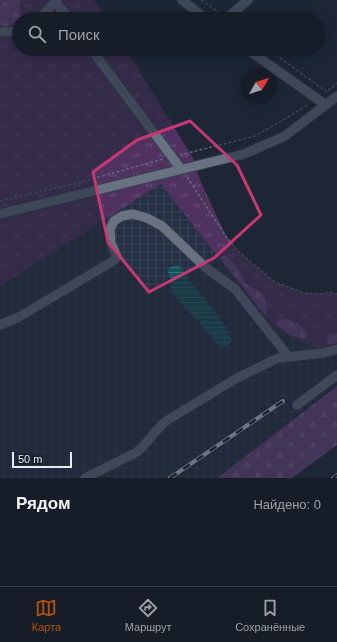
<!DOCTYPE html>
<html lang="ru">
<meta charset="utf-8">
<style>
body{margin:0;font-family:Helvetica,sans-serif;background:#1f2530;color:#f1f3f6}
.compass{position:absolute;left:241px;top:68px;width:36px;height:36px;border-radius:50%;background:#161c28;box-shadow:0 2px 10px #0003;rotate:51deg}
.scale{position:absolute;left:12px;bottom:10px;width:60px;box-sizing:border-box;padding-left:4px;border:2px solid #e6ecf6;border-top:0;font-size:11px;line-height:14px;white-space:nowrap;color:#e6ecf6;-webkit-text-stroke:3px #151d2b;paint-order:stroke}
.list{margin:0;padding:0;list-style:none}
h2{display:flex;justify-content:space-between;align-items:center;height:52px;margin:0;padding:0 16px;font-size:17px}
h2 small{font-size:13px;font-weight:400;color:#9ea1a8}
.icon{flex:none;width:22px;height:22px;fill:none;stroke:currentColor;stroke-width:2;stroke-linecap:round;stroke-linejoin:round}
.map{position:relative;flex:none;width:337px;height:478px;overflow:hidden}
.search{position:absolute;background:#161c28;box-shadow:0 2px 10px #0003;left:12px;right:12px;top:12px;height:44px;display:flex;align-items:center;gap:10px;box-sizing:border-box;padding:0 14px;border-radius:22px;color:#9ea1a8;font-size:15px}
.sheet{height:108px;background:#161c28}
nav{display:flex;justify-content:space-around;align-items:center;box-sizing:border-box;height:56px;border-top:1px solid #353a45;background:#161c28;font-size:11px;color:#9ea1a8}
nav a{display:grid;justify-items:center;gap:2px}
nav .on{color:#b45309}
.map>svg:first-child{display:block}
</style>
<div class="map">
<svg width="337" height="478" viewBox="0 0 337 478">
<defs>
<pattern id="industrial-grid" width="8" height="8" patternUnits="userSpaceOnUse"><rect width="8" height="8" fill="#242f43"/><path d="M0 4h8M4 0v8" fill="none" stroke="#394356"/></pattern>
<pattern id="grass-tufts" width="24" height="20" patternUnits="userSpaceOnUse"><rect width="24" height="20" fill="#503260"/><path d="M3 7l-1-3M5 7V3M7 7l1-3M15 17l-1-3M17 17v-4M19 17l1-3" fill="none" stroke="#695077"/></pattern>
<pattern id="forest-firs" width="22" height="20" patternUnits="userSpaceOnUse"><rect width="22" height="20" fill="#6f4784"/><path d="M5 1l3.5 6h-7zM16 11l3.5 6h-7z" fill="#846296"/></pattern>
<pattern id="water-rules" width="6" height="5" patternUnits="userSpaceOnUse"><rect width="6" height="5" fill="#13545e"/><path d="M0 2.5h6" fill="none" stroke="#356d76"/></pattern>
</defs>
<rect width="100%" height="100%" fill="#1e2635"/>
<path fill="url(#industrial-grid)" d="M161 184 266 319 323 350 337 344V385L217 478H0V286Z"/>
<path fill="url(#grass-tufts)" d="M0 0H94L108 19H19V49H126L193 158 200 180 227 238 240 253 275 282 304 293 320 294 331 292 337 294V344L323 350 288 336 266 319 161 184 0 286Z"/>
<path fill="url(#forest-firs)" d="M0 0H21L19 7 22 17C15 22 11 29 0 25Z
M226 255C229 257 240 271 241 274 244 278 243 282 247 285 252 289 259 289 263 295 267 301 267 306 267 313L265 315 222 260 221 257Z
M284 318C293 321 306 325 307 336L304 339 290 335 276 324 278 320Z
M337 333V342L329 345 326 341 330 336Z
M337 386V445L292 478H217Z"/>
<path fill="url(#water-rules)" d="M177 265C185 271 188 279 195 287 209 305 224 320 232 341L229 345 222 347C211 339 206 329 197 319 188 308 166 295 171 278L167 271 170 267Z"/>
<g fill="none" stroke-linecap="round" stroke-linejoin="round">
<g stroke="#39404c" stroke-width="11">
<path id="minor" d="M182 0 206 19
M55 3 64 12 69 19
M39 19 57 0
M226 19 248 0
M0 32 19 31
M91 49 181 169
M247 49 326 105
M0 214 244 154 285 136 337 96
M0 325 19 317 113 261 117 257 111 243 110 229 114 221 122 216 133 214 147 218 162 226 205 267 235 289 288 356
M297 405 337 375
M85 478 137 452C148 443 155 430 166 421L237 378 278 358 324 353 337 349"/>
</g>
<path stroke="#626976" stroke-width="1.5" stroke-dasharray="3 2" stroke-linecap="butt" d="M201 0 221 14
M268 49 327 92 337 83
M180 155 255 136 290 116 309 104
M187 177 227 238 240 253 275 282 304 293 320 294 331 292 337 294
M0 201 77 183 163 159"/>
<use href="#minor" stroke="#687283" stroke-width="9"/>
<g stroke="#ced5df" stroke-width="4">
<path id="rail" d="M170 478 283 401
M333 478 337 475"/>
</g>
<use href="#rail" stroke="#151d2b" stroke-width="2.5" stroke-dasharray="8" stroke-linecap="butt"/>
</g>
<path d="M0 0H337V478H0ZM190 121 237 165 261 215 214 258 149 292 108 242 93 172 137 140Z" fill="#1e2635" fill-opacity=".55" fill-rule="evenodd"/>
<path fill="none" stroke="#c73872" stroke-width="3" stroke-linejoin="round" d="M190 121 237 165 261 215 214 258 149 292 108 242 93 172 137 140Z"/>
</svg>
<svg class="compass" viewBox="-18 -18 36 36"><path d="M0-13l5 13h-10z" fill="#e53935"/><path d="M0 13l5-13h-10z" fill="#9ea1a8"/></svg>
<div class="scale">50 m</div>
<div class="search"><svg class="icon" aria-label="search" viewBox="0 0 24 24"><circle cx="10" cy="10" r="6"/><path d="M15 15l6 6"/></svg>Поиск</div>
</div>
<section class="sheet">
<h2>Рядом<small>Найдено: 0</small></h2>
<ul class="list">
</ul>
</section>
<nav>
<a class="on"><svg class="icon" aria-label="map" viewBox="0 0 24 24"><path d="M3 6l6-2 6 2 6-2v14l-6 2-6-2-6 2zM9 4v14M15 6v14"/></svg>Карта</a>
<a><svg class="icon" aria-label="directions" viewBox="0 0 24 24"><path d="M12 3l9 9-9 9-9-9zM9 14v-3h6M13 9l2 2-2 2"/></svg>Маршрут</a>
<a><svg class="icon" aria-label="saved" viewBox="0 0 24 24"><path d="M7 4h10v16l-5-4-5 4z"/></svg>Сохранённые</a>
</nav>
